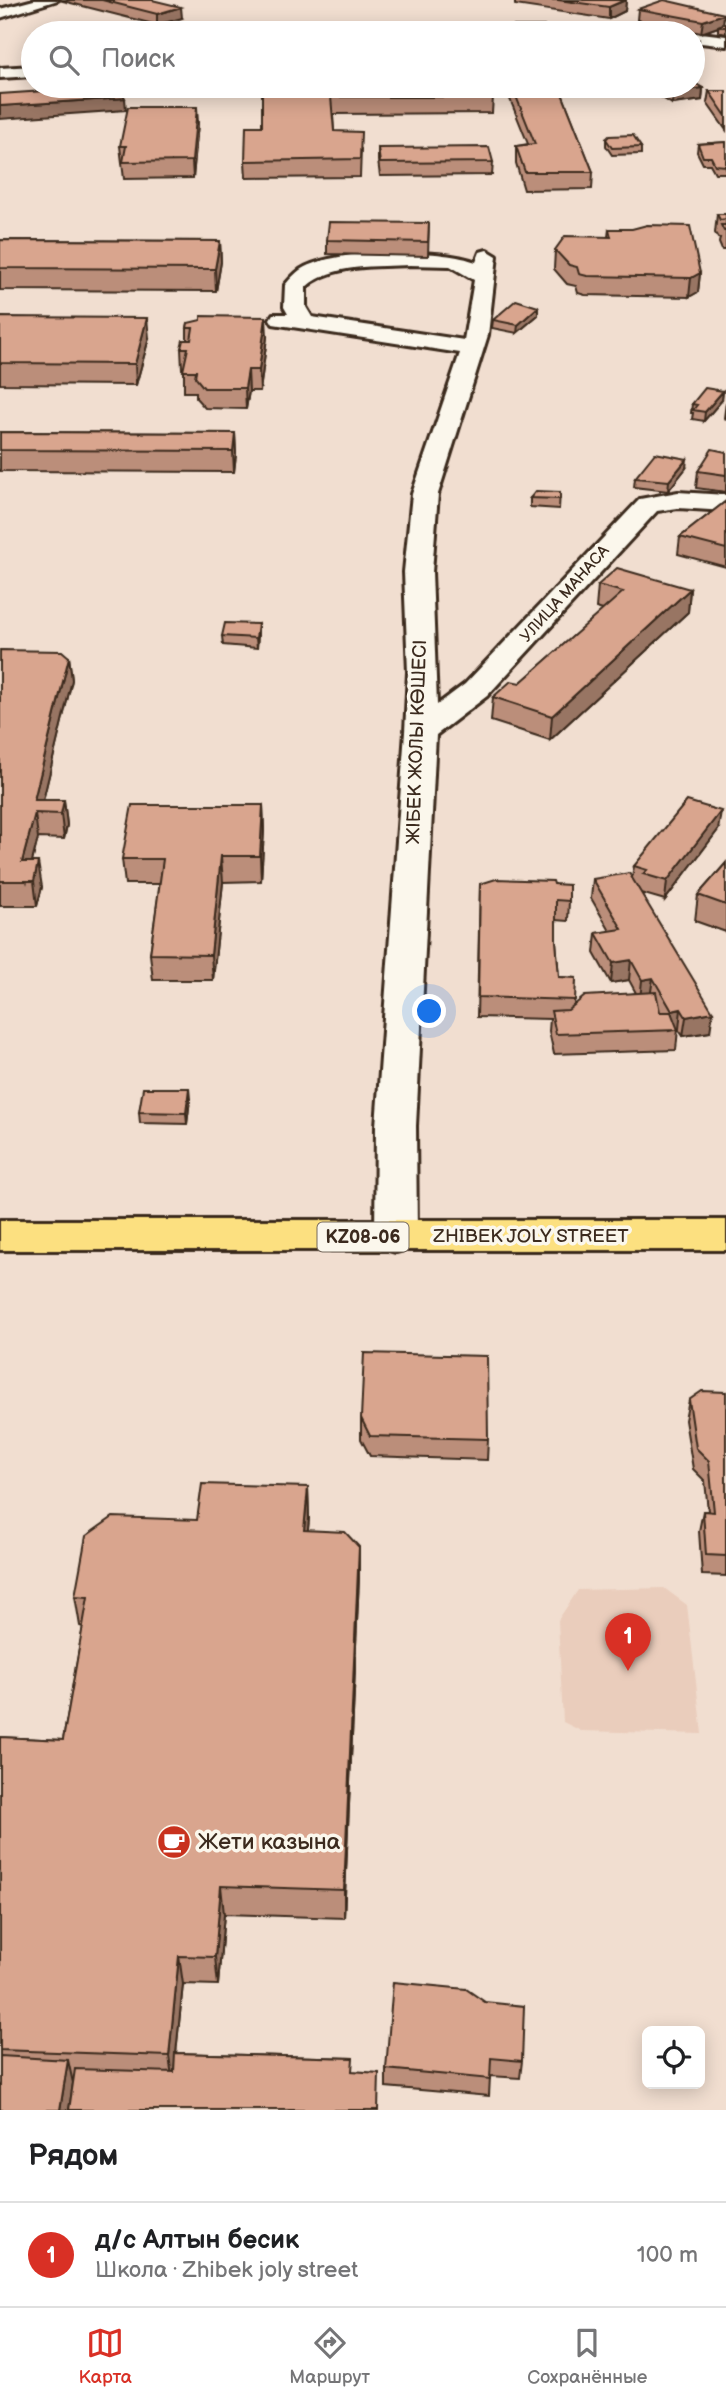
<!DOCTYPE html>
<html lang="ru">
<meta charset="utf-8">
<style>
body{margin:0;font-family:"Balsamiq Sans",sans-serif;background:#f2f2f2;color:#202124}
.controls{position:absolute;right:21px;bottom:21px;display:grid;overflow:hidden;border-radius:10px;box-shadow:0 4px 18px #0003}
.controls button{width:63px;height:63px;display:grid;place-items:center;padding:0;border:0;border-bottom:2px solid #e0e0e0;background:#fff;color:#202124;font:35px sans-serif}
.you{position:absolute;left:430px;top:1012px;width:24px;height:24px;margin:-18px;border:5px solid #fff;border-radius:50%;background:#1a73e8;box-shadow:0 0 0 10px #1a73e833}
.badge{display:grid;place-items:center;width:46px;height:46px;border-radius:50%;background:#d93025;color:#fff;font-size:23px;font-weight:700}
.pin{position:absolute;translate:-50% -58px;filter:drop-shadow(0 2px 4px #0008)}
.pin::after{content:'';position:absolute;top:37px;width:24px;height:21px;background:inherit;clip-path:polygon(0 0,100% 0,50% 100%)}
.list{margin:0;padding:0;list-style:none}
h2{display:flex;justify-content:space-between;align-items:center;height:91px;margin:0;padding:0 28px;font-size:30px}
h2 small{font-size:23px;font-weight:400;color:#757577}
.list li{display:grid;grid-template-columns:46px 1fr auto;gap:21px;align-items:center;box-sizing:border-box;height:105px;padding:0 28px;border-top:2px solid #e0e0e0}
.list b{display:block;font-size:26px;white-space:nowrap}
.list p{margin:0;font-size:23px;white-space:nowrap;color:#757577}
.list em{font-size:23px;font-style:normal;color:#757577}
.icon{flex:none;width:38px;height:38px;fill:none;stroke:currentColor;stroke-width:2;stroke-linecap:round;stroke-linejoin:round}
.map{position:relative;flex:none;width:726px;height:2110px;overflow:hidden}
.search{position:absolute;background:#fff;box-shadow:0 4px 18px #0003;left:21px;right:21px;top:21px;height:77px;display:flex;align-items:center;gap:18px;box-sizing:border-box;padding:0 24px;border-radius:38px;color:#757577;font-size:26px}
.sheet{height:196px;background:#fff}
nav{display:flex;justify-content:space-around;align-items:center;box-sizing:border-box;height:98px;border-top:2px solid #e0e0e0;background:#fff;font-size:19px;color:#757577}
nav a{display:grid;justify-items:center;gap:4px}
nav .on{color:#d93025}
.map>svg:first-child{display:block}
</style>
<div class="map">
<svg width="726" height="2110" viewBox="0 0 726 2110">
<rect width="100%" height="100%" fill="#f1ded0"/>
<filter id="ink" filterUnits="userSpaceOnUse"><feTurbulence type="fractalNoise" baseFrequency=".0143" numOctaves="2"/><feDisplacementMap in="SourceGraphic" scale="14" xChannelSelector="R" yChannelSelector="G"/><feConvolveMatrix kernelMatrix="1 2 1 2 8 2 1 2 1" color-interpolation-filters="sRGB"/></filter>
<g filter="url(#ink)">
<path fill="#eacdbc" d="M664 1588 687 1605 702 1734 581 1731 563 1722 558 1620 578 1590Z"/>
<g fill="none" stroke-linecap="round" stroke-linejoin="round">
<g stroke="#3b2a1e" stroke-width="6">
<path id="minor" d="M34 0H58L0 18V9Z
M483 28H645L653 33H475Z
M693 32 726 36V46L693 42V33H689Z
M33 66V76L0 78V68Z
M487 250 497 256 488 335 438 494 432 572 437 705 465 684 640 499 678 492 726 495V511L678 508 657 511 487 696 436 735 416 1126 417 1237 411 1248 396 1252 381 1248 375 1237 376 1126 405 732 408 672 404 572 412 494 460 353 273 324 270 319 273 314H288L284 307 285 285C290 279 298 270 305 267 339 249 441 248 476 262L480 252ZM410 265 450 266 474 280 464 340 312 317 306 307V287C333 263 376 267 410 265Z"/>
</g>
<g stroke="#3b2a1e" stroke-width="6">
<path id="trunk" d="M0 1220H726V1250H0Z"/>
</g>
<use href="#minor" fill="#fbf7ec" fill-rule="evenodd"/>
<use href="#trunk" fill="#fce080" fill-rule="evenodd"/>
</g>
<path fill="#bb8e7a" stroke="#3b2a1e" stroke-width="2" d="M59 0H152L182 18 157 25Z
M515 0H626L625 11 609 19 515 5Z
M638 9 724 14 723 24 726 23V34L718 32V27L701 33 637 20Z
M325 86 493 97 492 113 333 114 334 131 361 149 360 177 246 178 245 161 262 126 323 97H325Z
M509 86H559L593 172 592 189 524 190 516 163V146L528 144 508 94Z
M643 86H693L703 88 702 100 672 104Z
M709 91H726V130L707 103Z
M198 123 193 178 124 179 120 146Z
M606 139 641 147V154L612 155 606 146Z
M726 142V173H715L710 164H703L697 152 698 144Z
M378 148 493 162 492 175 380 176 378 161Z
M717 214H726V250H722L719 243 720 238H718L715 233Z
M429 223 428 256 327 254V240Z
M609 229 700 273 698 292 689 297 585 295 578 293 576 286 567 284 554 269 555 250 608 237Z
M0 240 220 241 221 262 216 291 0 290Z
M538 307V315L517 333 492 328 493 320Z
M0 317 149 338 136 385 0 384Z
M188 323 267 337 260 391H249L246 409 205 408 196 398V392H184V369H182L181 348 187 340V328Z
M723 391 722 400 704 421 692 419 693 413H691L692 404Z
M726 402V419L724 418Z
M0 432 235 433 236 454 234 472 0 471Z
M726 452V492L696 488 698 471Z
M686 468 668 491 634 487 635 478Z
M560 492 559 509 530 507V498Z
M726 501V567L678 554 680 537Z
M598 585 690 589 688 612 550 740 491 721 493 697 520 683 603 610 596 608Z
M258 624V633L257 648 223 645 222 636Z
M0 650 69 657 72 680 43 800H64L67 825 64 839 38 838 32 862 42 887 37 906H0Z
M263 805 264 830 261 881 223 882 213 980H153L150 954 160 884H125L122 859Z
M718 830 665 900 641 893 710 1032 683 1036 678 1029 676 1050 554 1054 549 1031 550 1019 477 1017 480 884H554L569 901 568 921 556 920V941L559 977 576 978 574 1005 636 993 629 980 611 983 594 953 596 933 610 931 591 898 593 879 632 878 634 866Z
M726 863V932L695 921 698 895Z
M190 1099 187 1124 140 1123 139 1112Z
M726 1392V1576L702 1575 699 1531 703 1511H708L705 1481 693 1469 685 1420 689 1400Z
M361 1418 488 1439 487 1460 370 1456 361 1439Z
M308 1487 309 1518 308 1530 359 1577 344 1918 224 1914 218 1985 183 1984 176 2053 353 2058 72 2079 73 2083 0 2110V1737L63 1740 83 1627 80 1626 75 1596 197 1520Z
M466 1989 522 2061 520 2078 490 2076 489 2096 386 2087V2069Z"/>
<path fill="#987463" stroke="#3b2a1e" stroke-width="2" d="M626 0 625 11 609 19V7Z
M181 7 182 18 157 25V14Z
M724 14 723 25 718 26V27L701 33 703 21Z
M699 40 698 52 693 54V43Z
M703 88 702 100 672 104 673 91Z
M125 98 126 110 0 119V106Z
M197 107 198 123 193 178 192 161Z
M220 241 221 262 216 291 215 269Z
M700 273 698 292 689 297 691 278Z
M538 307V315L517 333 518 325Z
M266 317 267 337 260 391 259 370Z
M147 318 149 338 136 385 135 364Z
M248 370 249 391 246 409 245 388Z
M723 391 722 400 704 421 705 412Z
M235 433 236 454 234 472 233 451Z
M687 459 686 468 668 491 669 481Z
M690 589 688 612 550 740 552 716Z
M258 624V633L257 648 256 638Z
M69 657 72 680 40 813 34 800Z
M64 800 67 825 64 839 61 814Z
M263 805 264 830 261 881 260 856Z
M721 811 718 830 665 900 667 881Z
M35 813 38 838 27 881 22 862Z
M221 856 223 882 213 980 211 955Z
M38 862 42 887 37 906 34 881Z
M631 960 629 980 611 983 613 963Z
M653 978 650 998 640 1000 642 980Z
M681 1009 679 1029 669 1031 672 1011Z
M713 1012 710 1032 683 1036 686 1017Z
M189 1088 190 1099 187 1124 186 1113Z
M308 1487 309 1518 305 1560 304 1530Z
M359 1547V1577L344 1918V1890Z
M221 1886 224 1914 218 1985 215 1957Z
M179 1956 183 1984 173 2083 169 2056Z
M68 2060 73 2083 69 2110H60Z"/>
<path fill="#d9a58e" stroke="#3b2a1e" stroke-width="2" d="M102 0H152L181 7 157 14Z
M558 0H625L609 7Z
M664 0 724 14 703 21 638 9Z
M726 23V27L718 26Z
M693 82 703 88 673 91 664 86H693Z
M119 86 125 98 0 106V94Z
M262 86H322L323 97H326L325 86H490L493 97H331L334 131 361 132 360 159 245 161 246 126H262Z
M512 86H559L593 172H525L516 146 535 144Z
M709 91H726V116Z
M128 107H197L192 161 123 162 126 146H120Z
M633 135 641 147 612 148 606 139 609 136Z
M726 142V166L715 165 711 157H703L698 144Z
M489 147 493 162 380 163 378 148Z
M717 214H726V219L720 220Z
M329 222 429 223 428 242 327 240Z
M647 225 690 226 700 273 691 278 587 276 579 274 577 267 569 265 555 250 565 236 611 237 609 229H632Z
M721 225H726V231H724Z
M0 240 220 241 215 269 0 268Z
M516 300 538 307 518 325 493 320Z
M201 316 266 317 259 370H248L245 388H204L195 377 196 371H183L188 348H181L183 340H191L193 328H187L188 323 201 320Z
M0 317 147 318 135 364 0 363Z
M705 388 723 391 705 412 693 410 697 405 692 404Z
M0 432 235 433 233 451 0 450Z
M712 449 726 452V475L698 471Z
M655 453 687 459 669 481 635 478Z
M536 491 560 492V499L530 498Z
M726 501V549L680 537Z
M617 568 690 589 552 716 493 697 511 681 520 683 623 592 598 585Z
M225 623 258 624 256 638 222 636Z
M0 650 62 651 69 657 34 800H64L61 814 35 813 22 862H38L34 881H0Z
M687 801 721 811 667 881 643 874 647 870 634 866Z
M132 805H263L260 856H221L211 955 150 954 163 859H122Z
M726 863V905L698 895Z
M629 873 713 1012 686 1017 681 1009 672 1011 653 978 642 980 631 960 613 963 596 933 622 929 593 879Z
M496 879 553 881 554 884 569 885V901L556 900V941L559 977 576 978 575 1000 478 997 480 884Z
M656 992 660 1012H671L678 1030 556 1034 551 1011 568 1010 585 996Z
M143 1088H189L186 1113 139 1112Z
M364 1353 487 1356 488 1439 370 1436 361 1418Z
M702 1391 726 1392V1556L706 1555 703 1511 714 1512 709 1461 696 1448 689 1400Z
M202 1484 308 1487 304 1530 345 1532 359 1547 344 1890 221 1886 215 1957 179 1956 169 2056 0 2050V1737L63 1740 88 1597 75 1596 86 1536 113 1517 197 1520Z
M393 1982 466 1989 485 2002 524 2006 522 2061 491 2058 490 2079 386 2069Z
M175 2053 353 2058 352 2071 379 2073 378 2110H69L75 2069 174 2072Z
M0 2056 68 2060 60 2110H0Z"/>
</g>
<defs>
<g id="cafe-disc" transform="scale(1.75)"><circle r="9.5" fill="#c8321e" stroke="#fbf7ec"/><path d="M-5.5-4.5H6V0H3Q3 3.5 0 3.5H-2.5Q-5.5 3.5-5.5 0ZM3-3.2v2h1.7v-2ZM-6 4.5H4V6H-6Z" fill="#fff"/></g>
</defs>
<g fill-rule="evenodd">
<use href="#cafe-disc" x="174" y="1842"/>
</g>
<g text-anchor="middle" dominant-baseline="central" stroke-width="7" stroke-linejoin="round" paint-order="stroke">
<g font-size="16" fill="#3b2a1e" stroke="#fbf7ec">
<text transform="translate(565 594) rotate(-48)">УЛИЦА МАНАСА</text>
</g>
<rect fill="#fbf7ec" stroke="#75685c" stroke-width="2" x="317.5" y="1222.5" width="91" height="29" rx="5"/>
<g font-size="18" font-weight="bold" fill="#3b2a1e">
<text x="363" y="1237">KZ08-06</text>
</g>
<g font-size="19" fill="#3b2a1e" stroke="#fbf7ec">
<text transform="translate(417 742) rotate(-88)">ЖІБЕК ЖОЛЫ КӨШЕСІ</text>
<text x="531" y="1236">ZHIBEK JOLY STREET</text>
</g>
<g font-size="23" fill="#3b2a1e" stroke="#fbf7ec" text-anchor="start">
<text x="198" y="1842">Жети казына</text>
</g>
</g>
</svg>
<div class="controls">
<button><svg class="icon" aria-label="locate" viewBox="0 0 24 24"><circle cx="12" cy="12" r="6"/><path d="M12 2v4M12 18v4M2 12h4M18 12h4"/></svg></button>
</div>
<div class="you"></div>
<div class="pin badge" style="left:628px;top:1671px">1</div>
<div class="search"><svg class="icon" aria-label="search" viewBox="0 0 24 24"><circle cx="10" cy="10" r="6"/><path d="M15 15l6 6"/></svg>Поиск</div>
</div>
<section class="sheet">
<h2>Рядом<small></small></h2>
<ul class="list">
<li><span class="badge">1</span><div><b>д/с Алтын бесик</b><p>Школа · Zhibek joly street</p></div><em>100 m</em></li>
</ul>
</section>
<nav>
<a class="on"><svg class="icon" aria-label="map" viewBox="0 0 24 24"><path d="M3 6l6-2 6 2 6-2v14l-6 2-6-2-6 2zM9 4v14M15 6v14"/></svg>Карта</a>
<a><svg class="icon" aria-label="directions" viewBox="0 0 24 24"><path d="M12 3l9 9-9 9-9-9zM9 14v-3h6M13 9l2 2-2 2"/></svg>Маршрут</a>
<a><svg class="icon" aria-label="saved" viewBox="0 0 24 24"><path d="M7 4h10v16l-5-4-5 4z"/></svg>Сохранённые</a>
</nav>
